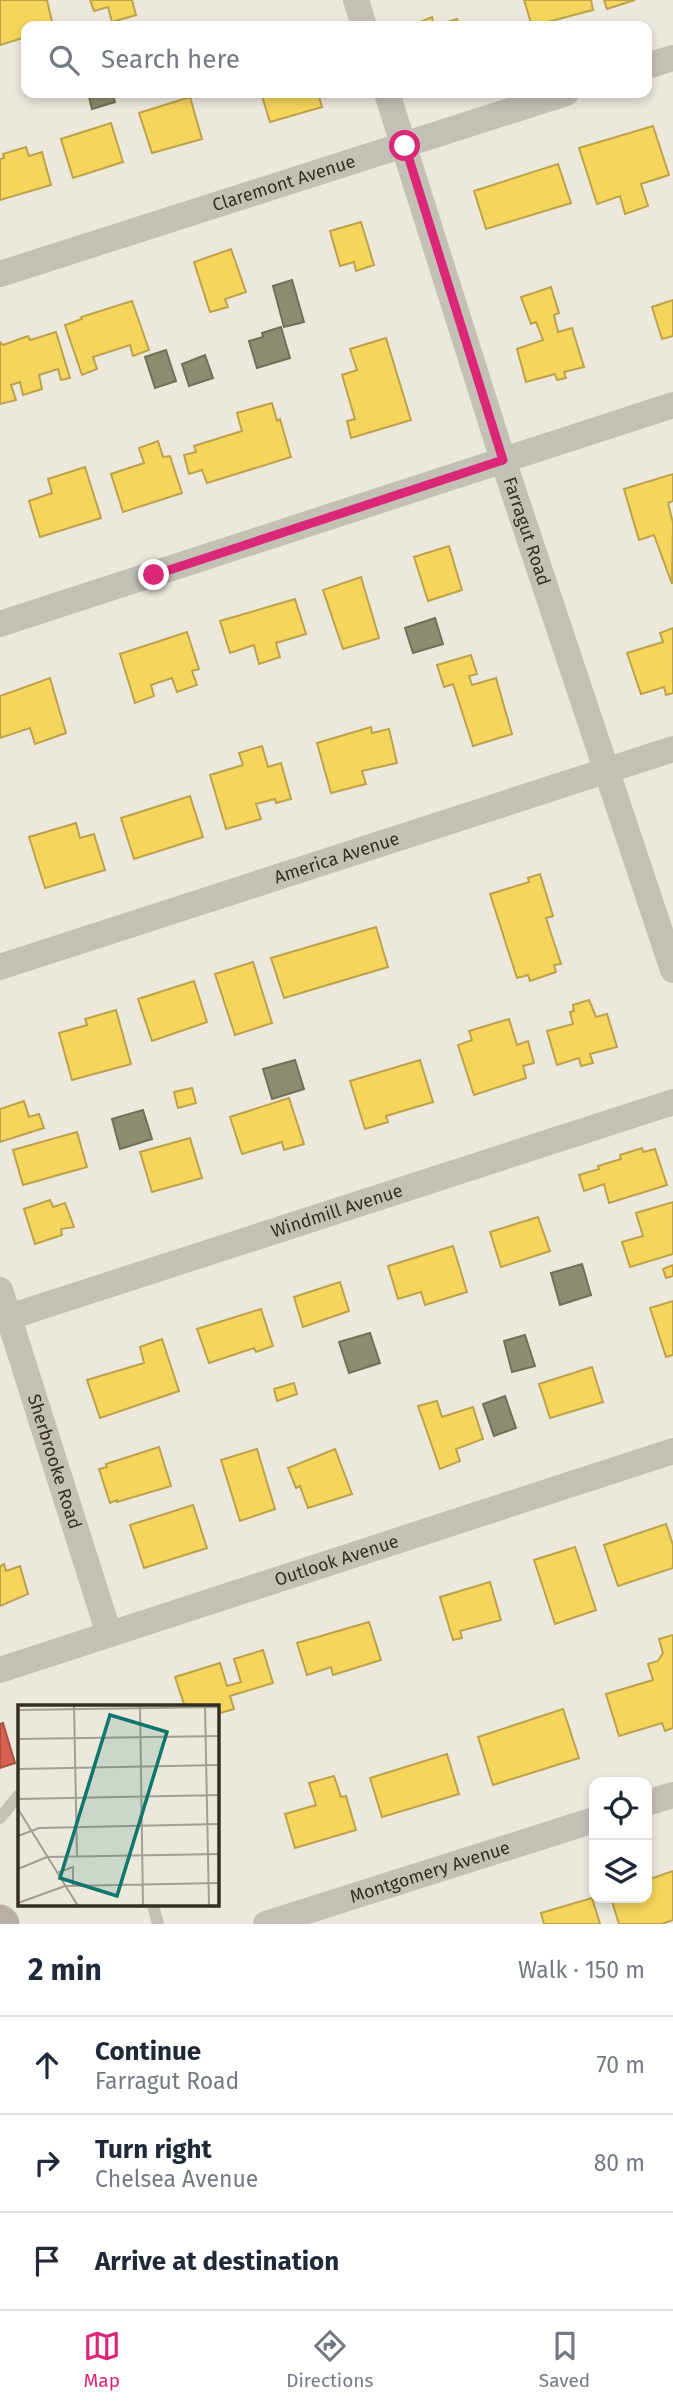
<!DOCTYPE html>
<meta charset="utf-8">
<style>
body{margin:0;font-family:"Fira Sans",sans-serif;background:#f6f6f7;color:#1f2937}
.controls{position:absolute;right:21px;bottom:21px;display:grid;overflow:hidden;border-radius:14px;box-shadow:0 4px 10px #0003}
.controls button{width:63px;height:63px;display:grid;place-items:center;padding:0;border:0;border-bottom:2px solid #e0e1e3;background:#fff;color:#1f2937;font:35px sans-serif}
.stop{position:absolute;width:21px;height:21px;margin:-16px;border:5px solid #db2777;border-radius:50%;background:#fff}
.stop.end{background:#db2777;border-color:#fff;box-shadow:0 2px 7px #0008}
.list{margin:0;padding:0;list-style:none}
h2{display:flex;justify-content:space-between;align-items:center;height:91px;margin:0;padding:0 28px;font-size:30px}
h2 small{font-size:23px;font-weight:400;color:#747a83}
.list li{display:grid;grid-template-columns:46px 1fr auto;gap:21px;align-items:center;box-sizing:border-box;height:98px;padding:0 28px;border-top:2px solid #e0e1e3}
.list b{display:block;font-size:26px;white-space:nowrap}
.list p{margin:0;font-size:23px;white-space:nowrap;color:#747a83}
.list em{font-size:23px;font-style:normal;color:#747a83}
.icon{flex:none;width:38px;height:38px;fill:none;stroke:currentColor;stroke-width:2;stroke-linecap:round;stroke-linejoin:round}
.map{position:relative;flex:none;width:673px;height:1924px;overflow:hidden}
.search{position:absolute;background:#fff;box-shadow:0 4px 10px #0003;left:21px;right:21px;top:21px;height:77px;display:flex;align-items:center;gap:18px;box-sizing:border-box;padding:0 24px;border-radius:14px;color:#747a83;font-size:26px}
.sheet{height:385px;background:#fff}
nav{display:flex;justify-content:space-around;align-items:center;box-sizing:border-box;height:98px;border-top:2px solid #e0e1e3;background:#fff;font-size:19px;color:#747a83}
nav a{display:grid;justify-items:center;gap:4px}
nav .on{color:#db2777}
.map>svg:first-child{display:block}
</style>
<div class="map">
<svg width="673" height="1924" viewBox="0 0 673 1924">
<rect width="100%" height="100%" fill="#ede8dc"/>
<path fill="#f6d55c" stroke="#bca34b" stroke-width="2" d="M0 0H47L53 26H26V37L0 45Z
M90 0H132L136 15 112 22 108 7 94 11Z
M524 0H591L593 10 532 26Z
M604 0H635L607 9Z
M432 17 434 26 457 19 459 26H423L422 21Z
M261 93H318L322 107 270 122Z
M190 97 202 139 152 153 139 113Z
M111 123 123 162 73 178 61 139Z
M653 126 669 175 641 184 648 206 625 214 620 196 597 204 579 148Z
M26 147 29 156 42 152 51 185 0 200V159L4 158 3 154Z
M558 164 571 203 486 229 474 191Z
M361 222 374 265 356 271 354 262 340 266 330 231Z
M231 249 246 292 225 299 228 307 210 312 194 262Z
M551 287 559 313 554 315 558 332 572 328 584 367 564 372 566 378 557 380 555 374 526 382 517 349 543 340 536 322 531 324 521 297Z
M673 300V336L662 339 652 307Z
M132 301 149 350 133 356 130 345 93 357 97 369 82 375 65 325 82 319 81 317Z
M56 332 70 378 61 380 58 369 39 375 42 389 23 395 20 382 11 385 16 400 0 404V342L3 345 28 336 30 340Z
M386 338 411 420 351 438 347 421 355 419 342 375 357 370 350 349Z
M272 403 277 421 280 419 291 457 207 483 202 470 189 474 184 455 196 452 194 446 242 431 237 413Z
M158 441 163 457 170 456 182 493 123 512 111 474 144 463 139 448Z
M85 467 101 518 40 537 29 501 52 493 48 479Z
M673 474V501L668 503 673 523 672 584 654 535 639 540 624 489Z
M449 546 462 590 428 601 414 557Z
M361 577 379 638 343 649 323 590Z
M295 599 306 634 276 643 280 657 259 664 254 645 230 653 220 621Z
M673 628V693L666 695 664 687 641 694 627 653 663 642 660 633Z
M187 632 199 669 192 671 197 685 177 692 172 678 151 685 154 696 135 703 120 654Z
M471 655 477 674 469 676 472 685 496 678 512 734 473 746 453 684 444 687 437 665Z
M50 678 66 733 35 744 30 728 0 738V696Z
M371 727 372 733 389 729 397 763 362 771 366 784 331 793 317 743Z
M262 746 268 767 281 763 291 799 276 803 275 799 256 804 261 819 226 829 210 775 243 765 239 753Z
M190 796 203 837 134 859 121 818Z
M76 823 80 838 94 834 105 870 45 888 29 837Z
M540 874 553 916 546 918 561 964 554 965 556 972 530 981 528 975 517 978 490 894 529 882 528 878Z
M376 927 388 967 284 998 271 958Z
M253 962 272 1023 235 1035 215 974Z
M194 981 207 1022 152 1041 138 999Z
M589 1000 596 1017 607 1014 617 1047 590 1054 593 1063 581 1066 579 1058 557 1065 547 1031 573 1024 570 1012 574 1011 573 1005Z
M116 1010 131 1064 72 1080 59 1033 87 1025 85 1019Z
M509 1019 517 1045 528 1041 534 1063 523 1066 526 1078 474 1095 458 1045 472 1040 469 1031Z
M420 1060 433 1102 386 1116 388 1122 365 1129 350 1081Z
M192 1088 196 1103 178 1108 174 1092Z
M289 1098 304 1144 284 1150 282 1142 242 1154 230 1117Z
M24 1101 29 1117 39 1114 44 1128 0 1142V1109Z
M77 1132 87 1167 23 1185 13 1150Z
M190 1138 202 1178 152 1192 140 1152Z
M642 1148 643 1152 655 1149 667 1185 609 1203 604 1184 584 1191 579 1175 599 1169 598 1166 621 1159 620 1155Z
M50 1200 53 1207 65 1203 74 1227 61 1229 62 1235 35 1244 24 1209Z
M673 1202V1254L630 1267 622 1242 643 1236 636 1213Z
M538 1217 550 1251 501 1267 490 1232Z
M453 1246 467 1292 425 1305 421 1292 398 1299 388 1266Z
M673 1265V1276L666 1278 663 1269Z
M340 1282 349 1311 303 1327 294 1297Z
M673 1301V1355L666 1357 650 1308Z
M261 1309 273 1346 256 1352 254 1348 209 1363 197 1329Z
M162 1339 179 1391 100 1418 87 1380 144 1363 140 1347Z
M592 1367 603 1402 550 1418 539 1384Z
M294 1383 297 1394 277 1401 274 1389Z
M437 1401 442 1417 473 1407 483 1439 456 1449 460 1461 440 1469 418 1406Z
M159 1447 171 1486 117 1502V1500L110 1503 99 1469 107 1467 106 1464Z
M257 1449 275 1509 240 1521 221 1460Z
M335 1449 352 1494 308 1508 300 1486 296 1488 288 1468Z
M193 1505 207 1548 144 1568 130 1525Z
M666 1524 673 1545V1568L618 1586 604 1545Z
M575 1547 596 1610 555 1624 534 1560Z
M4 1564 6 1571 20 1566 28 1594 0 1606V1566Z
M490 1582 501 1620 460 1631 462 1638 453 1640 440 1597Z
M369 1622 381 1660 333 1675 331 1667 307 1675 297 1643Z
M673 1635V1728L665 1731 662 1723 619 1736 606 1694 653 1680 648 1664 658 1661 663 1653 659 1639Z
M263 1650 273 1683 230 1696 234 1709 217 1714V1707H185L175 1677 220 1663 227 1686 241 1682 234 1659Z
M563 1709 579 1758 493 1785 478 1737Z
M447 1754 459 1794 382 1817 370 1778Z
M334 1776 341 1797 346 1796 356 1830 295 1848 285 1814 316 1805 309 1783Z
M673 1871V1920L662 1924H619L611 1898H647V1880Z
M592 1898 600 1924H544L541 1913Z"/>
<path fill="#d6604d" stroke="#a65141" stroke-width="2" d="M3 1723 15 1763 0 1768V1724Z"/>
<path fill="#8c8c6e" stroke="#727058" stroke-width="2" d="M88 93H112L115 102 92 109Z
M292 280 304 322 284 327 273 286Z
M281 327 290 358 257 368 249 341 263 337 262 333Z
M166 350 176 381 155 388 145 357Z
M205 355 213 378 189 386 182 364Z
M435 618 443 644 413 653 405 628Z
M295 1060 304 1089 272 1099 263 1069Z
M143 1110 152 1139 120 1149 112 1119Z
M582 1264 591 1295 560 1305 551 1273Z
M370 1333 380 1363 349 1373 339 1342Z
M525 1335 535 1366 512 1372 504 1341Z
M505 1396 516 1428 494 1436 483 1404Z"/>
<g fill="none" stroke-linecap="round" stroke-linejoin="round">
<path stroke="#c5c0b6" stroke-width="12" d="M0 1818 19 1795
M153 1905 158 1924"/>
<g stroke="#c5c0b6" stroke-width="26">
<path d="M356 0 364 26"/>
<path d="M647 66 673 58"/>
<path id="s1" d="M387 93 503 460 673 970"/>
<path id="s2" d="M0 274 566 93"/>
<path d="M0 624 673 405"/>
<path id="s3" d="M0 967 673 749"/>
<path id="s4" d="M0 1290 109 1634"/>
<path id="s5" d="M0 1320 673 1102"/>
<path id="s6" d="M0 1670 673 1451"/>
<path d="M647 1803 673 1795"/>
<path id="s7" d="M266 1924 594 1820"/>
</g>
<path stroke="#b6b0a6" stroke-width="37" d="M0 1923 1 1924"/>
</g>
<g fill="none" stroke-linecap="round" stroke-linejoin="round">
<path stroke="#db2777" stroke-width="9" d="M154 575 503 460 405 146"/>
</g>
<g text-anchor="middle" dominant-baseline="central" stroke-width="7" stroke-linejoin="round" paint-order="stroke">
<g font-size="18" fill="#352e24" stroke="#fbf5e2">
<text stroke="none"><textPath href="#s2" startOffset="298">Claremont Avenue</textPath></text>
<text stroke="none"><textPath href="#s1" startOffset="460">Farragut Road</textPath></text>
<text stroke="none"><textPath href="#s3" startOffset="354">America Avenue</textPath></text>
<text stroke="none"><textPath href="#s5" startOffset="354">Windmill Avenue</textPath></text>
<text stroke="none"><textPath href="#s4" startOffset="180">Sherbrooke Road</textPath></text>
<text stroke="none"><textPath href="#s6" startOffset="354">Outlook Avenue</textPath></text>
<text stroke="none"><textPath href="#s7" startOffset="172">Montgomery Avenue</textPath></text>
</g>
</g>
<g transform="translate(18 1705)">
<rect width="201" height="201" fill="#ede8dc"/>
<path fill="none" stroke="#a39e92" stroke-width="2" d="M56 0 59 151M122 0 125 201M187 0 191 201M0 5 202 2M0 34 202 31M0 64 202 60M0 94 202 90M0 104 60 201M0 131 21 123 202 119M0 164 29 152 202 149M39 168 55 162V180M0 198 47 181 202 178"/>
<path fill="#0f766e" fill-opacity="0.15" stroke="#0f766e" stroke-width="3.5" d="M92 10 149 27 99 191 42 173Z"/>
<rect width="201" height="201" fill="none" stroke="#352e24" stroke-width="3.5"/>
</g>
</svg>
<div class="controls">
<button><svg class="icon" aria-label="locate" viewBox="0 0 24 24"><circle cx="12" cy="12" r="6"/><path d="M12 2v4M12 18v4M2 12h4M18 12h4"/></svg></button>
<button><svg class="icon" aria-label="layers" viewBox="0 0 24 24"><path d="M12 4l9 5-9 5-9-5zM3 14l9 5 9-5"/></svg></button>
</div>
<div class="stop" style="left:405px;top:146px"></div>
<div class="stop end" style="left:154px;top:575px"></div>
<div class="search"><svg class="icon" aria-label="search" viewBox="0 0 24 24"><circle cx="10" cy="10" r="6"/><path d="M15 15l6 6"/></svg>Search here</div>
</div>
<section class="sheet">
<h2>2 min<small>Walk · 150 m</small></h2>
<ul class="list">
<li><svg class="icon" aria-label="ahead" viewBox="0 0 24 24"><path d="M12 20V5M6 11l6-6 6 6"/></svg><div><b>Continue</b><p>Farragut Road</p></div><em>70 m</em></li>
<li><svg class="icon" aria-label="right" viewBox="0 0 24 24"><path d="M7 20v-9h11M14 6l5 5-5 5"/></svg><div><b>Turn right</b><p>Chelsea Avenue</p></div><em>80 m</em></li>
<li><svg class="icon" aria-label="arrive" viewBox="0 0 24 24"><path d="M6 21V4h12l-3 4 3 4H6"/></svg><div><b>Arrive at destination</b></div></li>
</ul>
</section>
<nav>
<a class="on"><svg class="icon" aria-label="map" viewBox="0 0 24 24"><path d="M3 6l6-2 6 2 6-2v14l-6 2-6-2-6 2zM9 4v14M15 6v14"/></svg>Map</a>
<a><svg class="icon" aria-label="directions" viewBox="0 0 24 24"><path d="M12 3l9 9-9 9-9-9zM9 14v-3h6M13 9l2 2-2 2"/></svg>Directions</a>
<a><svg class="icon" aria-label="saved" viewBox="0 0 24 24"><path d="M7 4h10v16l-5-4-5 4z"/></svg>Saved</a>
</nav>
